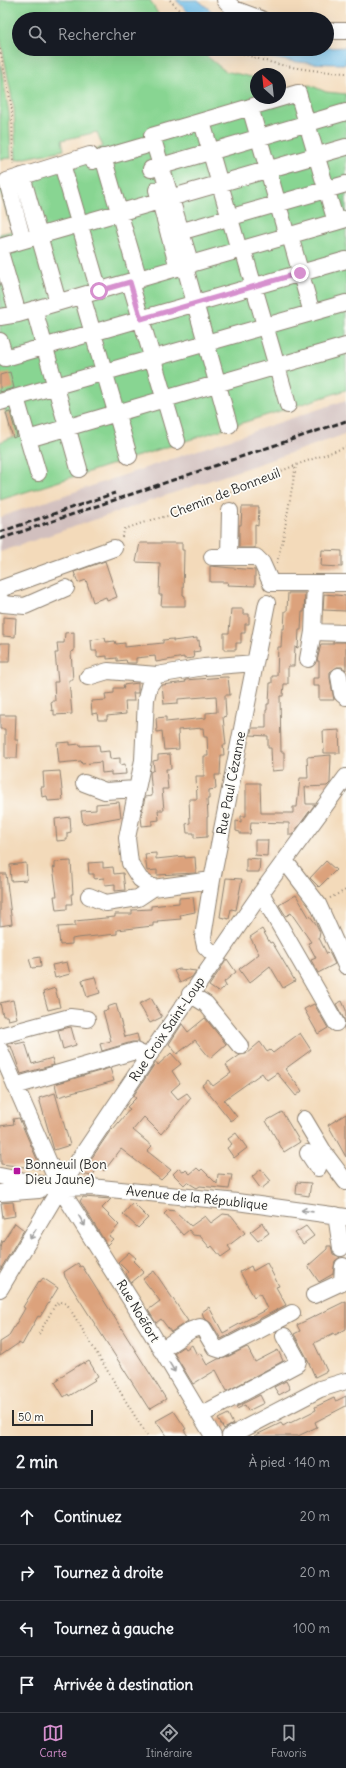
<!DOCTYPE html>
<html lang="fr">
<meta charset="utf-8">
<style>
body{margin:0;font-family:Delius,sans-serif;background:#242831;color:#f1f3f6}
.compass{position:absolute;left:250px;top:68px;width:36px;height:36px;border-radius:50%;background:#171b24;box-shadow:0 4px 16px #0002;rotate:333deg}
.scale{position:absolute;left:12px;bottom:10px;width:81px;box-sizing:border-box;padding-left:4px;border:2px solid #2b2b2b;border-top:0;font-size:11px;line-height:14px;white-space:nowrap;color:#2b2b2b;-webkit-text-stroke:3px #fdfcf7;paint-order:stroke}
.stop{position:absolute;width:12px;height:12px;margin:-9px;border:3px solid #d690ce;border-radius:50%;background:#fff}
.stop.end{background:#d690ce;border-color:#fff;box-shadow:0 1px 4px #0008}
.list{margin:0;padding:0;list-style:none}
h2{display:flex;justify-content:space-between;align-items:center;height:52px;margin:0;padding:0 16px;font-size:17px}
h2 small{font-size:13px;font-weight:400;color:#9ea1a6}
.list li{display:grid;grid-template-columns:26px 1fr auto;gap:12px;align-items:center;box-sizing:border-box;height:56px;padding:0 16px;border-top:1px solid #363941}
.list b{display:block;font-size:15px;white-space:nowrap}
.list em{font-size:13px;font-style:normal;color:#9ea1a6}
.icon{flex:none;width:22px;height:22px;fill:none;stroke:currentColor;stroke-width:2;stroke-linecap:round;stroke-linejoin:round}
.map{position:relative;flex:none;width:346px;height:1436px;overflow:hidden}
.search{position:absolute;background:#171b24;box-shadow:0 4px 16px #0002;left:12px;right:12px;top:12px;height:44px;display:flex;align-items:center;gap:10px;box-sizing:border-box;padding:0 14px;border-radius:22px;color:#9ea1a6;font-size:15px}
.sheet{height:276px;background:#171b24}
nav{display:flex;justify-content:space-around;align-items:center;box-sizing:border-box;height:56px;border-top:1px solid #363941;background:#171b24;font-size:11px;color:#9ea1a6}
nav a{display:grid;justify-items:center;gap:2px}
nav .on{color:#d690ce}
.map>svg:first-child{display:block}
</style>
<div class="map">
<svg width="346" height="1436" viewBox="0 0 346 1436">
<rect width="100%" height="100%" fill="#fdfcf7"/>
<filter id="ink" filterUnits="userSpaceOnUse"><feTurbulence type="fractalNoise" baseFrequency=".025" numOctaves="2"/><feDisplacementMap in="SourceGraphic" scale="8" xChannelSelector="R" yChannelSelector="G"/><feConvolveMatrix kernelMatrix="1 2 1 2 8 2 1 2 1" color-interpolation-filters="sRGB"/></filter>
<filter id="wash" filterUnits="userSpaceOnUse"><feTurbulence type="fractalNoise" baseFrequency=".012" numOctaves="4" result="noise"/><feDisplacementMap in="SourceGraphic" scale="16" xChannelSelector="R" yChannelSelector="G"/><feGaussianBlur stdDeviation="0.9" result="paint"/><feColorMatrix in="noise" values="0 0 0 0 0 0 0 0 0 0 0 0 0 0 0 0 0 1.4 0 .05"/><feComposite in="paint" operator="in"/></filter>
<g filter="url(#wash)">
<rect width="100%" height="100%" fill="#f3daba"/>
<path fill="#d1bfbe" d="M346 400V434L0 552V517Z"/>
<path fill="#88d592" stroke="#5a805e" d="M0 0H150L161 19H19V49H198L225 71 256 78V98L280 94 310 85 326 92 346 94V390L0 500V442L13 437 0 394V234L12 231 0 189V178L103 147 97 132 62 140 64 150 16 160 14 109 0 36Z
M0 60 9 113 11 158 0 159Z"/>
<path fill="#6ebee9" stroke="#4c748a" d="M176 0H198L221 19H195Z
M346 47V64C310 64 275 62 241 49H327V48Z"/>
<g id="blocks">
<path fill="#dca27b" d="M10 372 14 388 0 392V375Z
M10 412 17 436 13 438 6 413Z
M242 507H259L258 526 255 525V548H239V525H241Z
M140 543H182V550H184L183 595 185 596V606H161L162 595H159L160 563 136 562Z
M322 550 342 551V567L321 566Z
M105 561 117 597 107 601 106 597 93 602 86 580 78 583 74 572Z
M210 566 255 570V586L227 585 228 582H210Z
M288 593H305L304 612H302L301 630H299L298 648 295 647 294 666H288V684H284L283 696H280L281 752H284V770L272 771 271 748H268V736L250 735 252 728H266V710H267V704H269L270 683H272V676H277L278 647H281L282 629H284L285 611H287Z
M324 594 346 596V611L323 610Z
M231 609H243V614H249V624H245V633H241V643H236V650H224V633H229Z
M3 617 16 618 15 637 3 636Z
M74 632V651L71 652 73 680H69L72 714 54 715V710L52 711 51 701H55L54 682H58L55 653H58L57 643H64L65 633Z
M105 638 106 642 115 641 116 644 125 643V647L163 643V640L173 639V641L197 638V641L199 640 200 651 193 652 194 658 184 659V657L156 662 155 656 136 658V663H127L126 660 117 661V658L107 659V656L97 657V651H92L91 640Z
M333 642H346V670L342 667H337L330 672V678L334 700H319V686H313V678H319V661H317L321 644H333Z
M0 643H10L9 662H0Z
M224 677H228L230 695H225V698L226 716 223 717 226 745H223L224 755H221L220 775H215L216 789 209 790V799H207L208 817H207V837L194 838V833H187L186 824 190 823 189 799H197L196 776H204V756H208L207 737H204L203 728 178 730 179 749 164 750 162 731 157 732 156 718 166 717V722L206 718V713L217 712 216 696 178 699V703L164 704 162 685 186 682 185 680Z
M138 683V693H133L134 701H125L126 714 107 716V720H98L97 713 92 714 91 701 106 700 105 694 114 693V688H124L123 685Z
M0 715H16L15 740H18L17 758H5V729H0Z
M339 730 340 753H324L323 731Z
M70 742V745L80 744V746L99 745 100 752 109 751 110 759 120 758V765L125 764 126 774 111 775V772L102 773 101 762 82 764 81 761 59 763 57 743Z
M170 754 171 769H166L168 789H162L164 810H158L159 820 152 821V825L142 826 141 817 145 797 152 796 150 772 154 770 153 761 158 760V755Z
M331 755 330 783 327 786 305 787 306 804H315L292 835H289V823L251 822 250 834H240V832L236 831V821L241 822V816H246V783H260L261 813H293V807H297L300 778H308L307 757Z
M60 771 63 800 48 801 47 796 42 797 41 787H44L43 772Z
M119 802 121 817 83 824 81 811 96 810V804Z
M70 817 71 832 67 833V840L57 841 55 819Z
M255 840H268L267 856 255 855Z
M156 853V859L185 856V858L195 857 196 873 157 875V870L147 871 145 854Z
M246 858 260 859 259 872H246Z
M71 861 73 894H71L72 904H67V909L56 910 54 896H57L53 867 55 868V862Z
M326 861 336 870 319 887 310 878Z
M103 862V868L113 867 114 874 123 873 125 890 115 891V884L105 885 104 878 94 879V874H89L88 863Z
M26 863 27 880 11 881 10 865Z
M0 874H6L12 924 0 926Z
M226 878 242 879 236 910 231 909 229 919 220 917Z
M296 895 309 917 310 916 316 924 320 932 319 938 327 954 329 952 335 964 318 973 311 960 316 958 308 943 311 942 291 913 286 916 279 905Z
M193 897 195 912 180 915 181 919 157 921 158 923H153V926L117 930V934L77 938 72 939V944L60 945 58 927 75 926V921L115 917V914H132V910L151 909V906L179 903V898Z
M262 929 270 943 272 942 295 981 283 988 270 966 249 983 239 969 259 954 250 937Z
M40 957 41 967 32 968 29 959Z
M227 959 236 972 224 982 226 986 218 992 209 986Z
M67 962 70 974 55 978 52 965Z
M179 969 196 971 192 977 180 983 174 971Z
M95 977 100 993 87 997 82 980Z
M55 988 60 1007 48 1010 43 992Z
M151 998 162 1017 150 1023 139 1004Z
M13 1000 17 1018 8 1020 7 1016H3L0 1003Z
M342 1001 346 1010V1031L344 1028V1019L336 1004Z
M116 1004 125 1037 137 1034 139 1042H132L102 1051 100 1044 111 1041 103 1011 108 1010 107 1007Z
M314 1004 328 1028 318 1034 304 1009Z
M205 1018 226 1044 210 1058 195 1040 177 1054 169 1044 182 1024 188 1032Z
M71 1027 76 1045 63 1049 58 1030Z
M300 1033 311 1050 285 1069 302 1091 296 1096 277 1073 267 1080 262 1073 224 1100 237 1117 231 1121 202 1085 208 1080 213 1086 231 1073 226 1065 240 1055 246 1054 260 1042 267 1052 270 1050 273 1053Z
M15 1042 16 1044 25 1042 32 1064 52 1058 54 1065 21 1074 11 1046 9 1047 7 1044Z
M171 1053 181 1064 172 1071 180 1083 171 1091 178 1099 187 1093 191 1098 161 1134 144 1117 133 1130 152 1146 147 1151 171 1170 161 1180 121 1149 104 1171 99 1166 92 1176 81 1174 112 1128 113 1129 130 1109 127 1107 136 1098 134 1095 156 1062 158 1065Z
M110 1068 114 1081 58 1097 55 1084Z
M55 1093 70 1145 54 1150 39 1098Z
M282 1112 300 1142 284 1152 266 1121Z
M346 1114V1157L328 1125Z
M19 1118 40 1166V1169L1 1164 0 1126 14 1124 13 1119Z
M236 1133 247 1148 234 1158 227 1148 232 1144 228 1139Z
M179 1168 184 1172 186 1170 190 1174 197 1168 200 1171 202 1169 217 1184 218 1174 232 1175 229 1189 200 1186 197 1188 187 1182 184 1185 173 1174Z
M261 1169 271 1181 261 1189 252 1177Z
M297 1182 311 1183 309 1196 296 1194Z
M83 1197 111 1199 102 1208 119 1225 109 1236 113 1239 107 1245 80 1201Z
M13 1202 15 1216 3 1218 1 1203Z
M133 1203 148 1218 138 1228 123 1214Z
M168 1210 175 1211 191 1226 205 1216 211 1223 223 1214 231 1215 245 1233 228 1246 231 1250 221 1257 212 1246 210 1248 200 1236 193 1235 189 1230 183 1235 164 1214Z
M15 1223 24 1230 0 1270V1247L2 1240 3 1241Z
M262 1223 269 1233 258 1241 250 1232Z
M306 1226 314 1236 303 1244 295 1233Z
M327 1246H331L333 1254 340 1257 335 1261 333 1274 319 1282 308 1266 327 1249Z
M129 1252 136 1258 133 1261 144 1272 131 1283 126 1274 128 1272 118 1262Z
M78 1263 80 1267 82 1266 166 1399 149 1409 65 1277 64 1272Z
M267 1263 279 1286 276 1287 286 1305 221 1339 211 1323 204 1318 202 1312 209 1307 223 1333 267 1309 260 1293 254 1297 240 1272 251 1266 253 1271Z
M154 1271 188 1321 171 1332 161 1319 156 1323 148 1310 160 1301 143 1279Z
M43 1278 58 1288 40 1317 38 1316 22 1345 19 1343 0 1356V1342L8 1337 23 1312 25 1308 23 1307 39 1281 40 1282Z
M346 1301V1329L335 1335 334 1333 314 1343 327 1371 315 1377 306 1356 294 1334 300 1331 297 1325Z
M192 1345 197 1355 200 1353 207 1365 218 1359 225 1358 247 1347 255 1362 278 1350 283 1361 227 1391 216 1370 193 1384 174 1353 184 1346 186 1349Z
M89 1361 98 1376 94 1379 95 1380 69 1396 68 1394 64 1397 55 1382 59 1380 58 1378 84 1362V1364Z
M286 1381 290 1389 279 1395 274 1387Z
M260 1395 264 1403 248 1411 245 1405 237 1409 236 1407Z
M346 1396V1406L315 1422 317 1427 298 1436H254L281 1423 283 1426 290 1422V1423L316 1410 315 1407 334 1398 336 1401Z
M174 1411 186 1429 184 1430 188 1436H166L156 1421Z
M228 1414 233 1424 224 1429 218 1419Z"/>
</g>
</g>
<g filter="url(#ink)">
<use href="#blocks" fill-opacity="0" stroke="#8f8272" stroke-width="1"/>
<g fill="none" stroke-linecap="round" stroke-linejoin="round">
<g stroke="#8f8272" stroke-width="18">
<path id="minor" d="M225 0 234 9 261 19
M327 31H346
M250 107 287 236
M202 122 239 250
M103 157 139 280
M62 164 99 291
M151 169 346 112
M22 176 58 302
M157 190 178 268
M21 233 7 181 90 155 92 161 144 146
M169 235 346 184
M290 236 312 313
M0 247 346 147
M243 249 288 405
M0 252 18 314
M191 265 152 136 298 93 336 222
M185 267 229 425
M130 282 177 441
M82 296 129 456
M34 309 79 469
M0 317 18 314 346 219
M0 341 5 358 346 260
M16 398 38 473
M0 402 346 303
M28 439 346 346
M212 557H256L262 563 271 583H346
M229 557 230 511
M315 583 313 632 346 633
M0 589 114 548
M0 599 3 604 25 606 66 588
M308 659 313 632
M339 676 342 694 346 697
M88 677 108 671 157 675 204 667 255 663
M84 783 105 791 136 789
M285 861 318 904 346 966
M153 888 140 879 130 863 127 838 143 760 146 699 149 686 157 675
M261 893 336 1023
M89 896 106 903 138 898 153 888 212 880
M217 958 205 946 203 937 212 880 267 603
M190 994 206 1004 240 1046
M0 1036 70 1017 87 1019
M0 1050 60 1188 146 1324 213 1436
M15 1086 135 1051 148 1057
M304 1119 325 1154 346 1182
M308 1153 318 1168
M0 1176 60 1188 91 1187 237 1202 346 1217
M0 1193 39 1190
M336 1215 341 1248
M0 1289 60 1188 148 1057 261 893 346 777
M314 1295 342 1282 343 1266
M161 1350 191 1330 200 1327 203 1328 215 1348 221 1350 292 1313
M201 1415 297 1364 298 1361 284 1336
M230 1436 320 1389 346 1381"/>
</g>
<path stroke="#8f8272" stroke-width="2" stroke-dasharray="1 3" stroke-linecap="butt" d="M170 0 187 19
M0 49 12 109 13 165
M232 49C268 65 307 71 346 73
M122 537 125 529C142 523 156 518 173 515L296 465 346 447
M277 563 283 539 296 465
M330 898 346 890
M39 1334 55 1305 61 1302 67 1304 147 1436"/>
<use href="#minor" stroke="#fff" stroke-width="16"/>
<path stroke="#2b2b2b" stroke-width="3" stroke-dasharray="6 3" stroke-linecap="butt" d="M0 532 115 493
M0 539 346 421"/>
</g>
<defs><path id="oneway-shaft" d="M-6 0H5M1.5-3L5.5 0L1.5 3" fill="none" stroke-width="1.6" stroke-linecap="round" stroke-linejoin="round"/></defs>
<g stroke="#a0a0a0">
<use href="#oneway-shaft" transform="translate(307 1211) rotate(-172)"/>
<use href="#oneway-shaft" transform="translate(82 1221) rotate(58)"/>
<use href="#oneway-shaft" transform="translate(33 1234) rotate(121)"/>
<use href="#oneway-shaft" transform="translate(172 1367) rotate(59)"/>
</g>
</g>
<g fill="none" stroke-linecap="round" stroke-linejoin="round" filter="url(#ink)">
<path stroke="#d690ce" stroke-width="5" d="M99 291 130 282 141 319 300 273"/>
</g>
<rect fill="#b5179e" stroke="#fdfcf7" stroke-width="1.5" x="13" y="1167" width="8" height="8" rx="2"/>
<g text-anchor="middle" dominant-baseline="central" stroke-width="3.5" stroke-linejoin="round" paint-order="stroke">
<g font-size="13" fill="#2b2b2b" stroke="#fdfcf7">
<text transform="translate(225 493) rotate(-21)">Chemin de Bonneuil</text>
<text transform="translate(231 783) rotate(-79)">Rue Paul Cézanne</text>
<text transform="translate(167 1029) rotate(-56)">Rue Croix Saint-Loup</text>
<text transform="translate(197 1198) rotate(6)">Avenue de la République</text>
<text transform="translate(138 1311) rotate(59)">Rue Noëfort</text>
</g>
<g font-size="13" fill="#2b2b2b" stroke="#fdfcf7" text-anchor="start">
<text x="25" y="1164">Bonneuil (Bon<tspan x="25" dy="15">Dieu Jaune)</tspan></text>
</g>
</g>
</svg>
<svg class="compass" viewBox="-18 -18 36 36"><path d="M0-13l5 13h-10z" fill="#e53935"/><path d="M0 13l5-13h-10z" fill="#9ea1a6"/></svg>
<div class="scale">50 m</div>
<div class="stop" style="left:99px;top:291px"></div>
<div class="stop end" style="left:300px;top:273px"></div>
<div class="search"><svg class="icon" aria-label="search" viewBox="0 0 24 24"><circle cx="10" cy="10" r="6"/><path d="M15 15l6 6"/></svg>Rechercher</div>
</div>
<section class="sheet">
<h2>2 min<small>À pied · 140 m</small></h2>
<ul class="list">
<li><svg class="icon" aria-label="ahead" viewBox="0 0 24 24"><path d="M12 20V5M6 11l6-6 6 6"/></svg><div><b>Continuez</b></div><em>20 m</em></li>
<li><svg class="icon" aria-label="right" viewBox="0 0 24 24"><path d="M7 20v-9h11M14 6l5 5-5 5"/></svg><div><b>Tournez à droite</b></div><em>20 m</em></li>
<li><svg class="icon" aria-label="left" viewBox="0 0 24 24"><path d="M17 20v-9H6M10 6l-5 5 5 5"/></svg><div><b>Tournez à gauche</b></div><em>100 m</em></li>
<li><svg class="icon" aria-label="arrive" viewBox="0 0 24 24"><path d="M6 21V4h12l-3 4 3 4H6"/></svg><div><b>Arrivée à destination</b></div></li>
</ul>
</section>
<nav>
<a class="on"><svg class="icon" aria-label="map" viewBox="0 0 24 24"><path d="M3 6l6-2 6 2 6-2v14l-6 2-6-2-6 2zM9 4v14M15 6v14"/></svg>Carte</a>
<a><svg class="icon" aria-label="directions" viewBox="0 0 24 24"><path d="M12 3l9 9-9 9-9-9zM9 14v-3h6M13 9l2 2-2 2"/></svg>Itinéraire</a>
<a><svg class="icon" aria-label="saved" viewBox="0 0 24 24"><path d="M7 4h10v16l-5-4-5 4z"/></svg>Favoris</a>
</nav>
